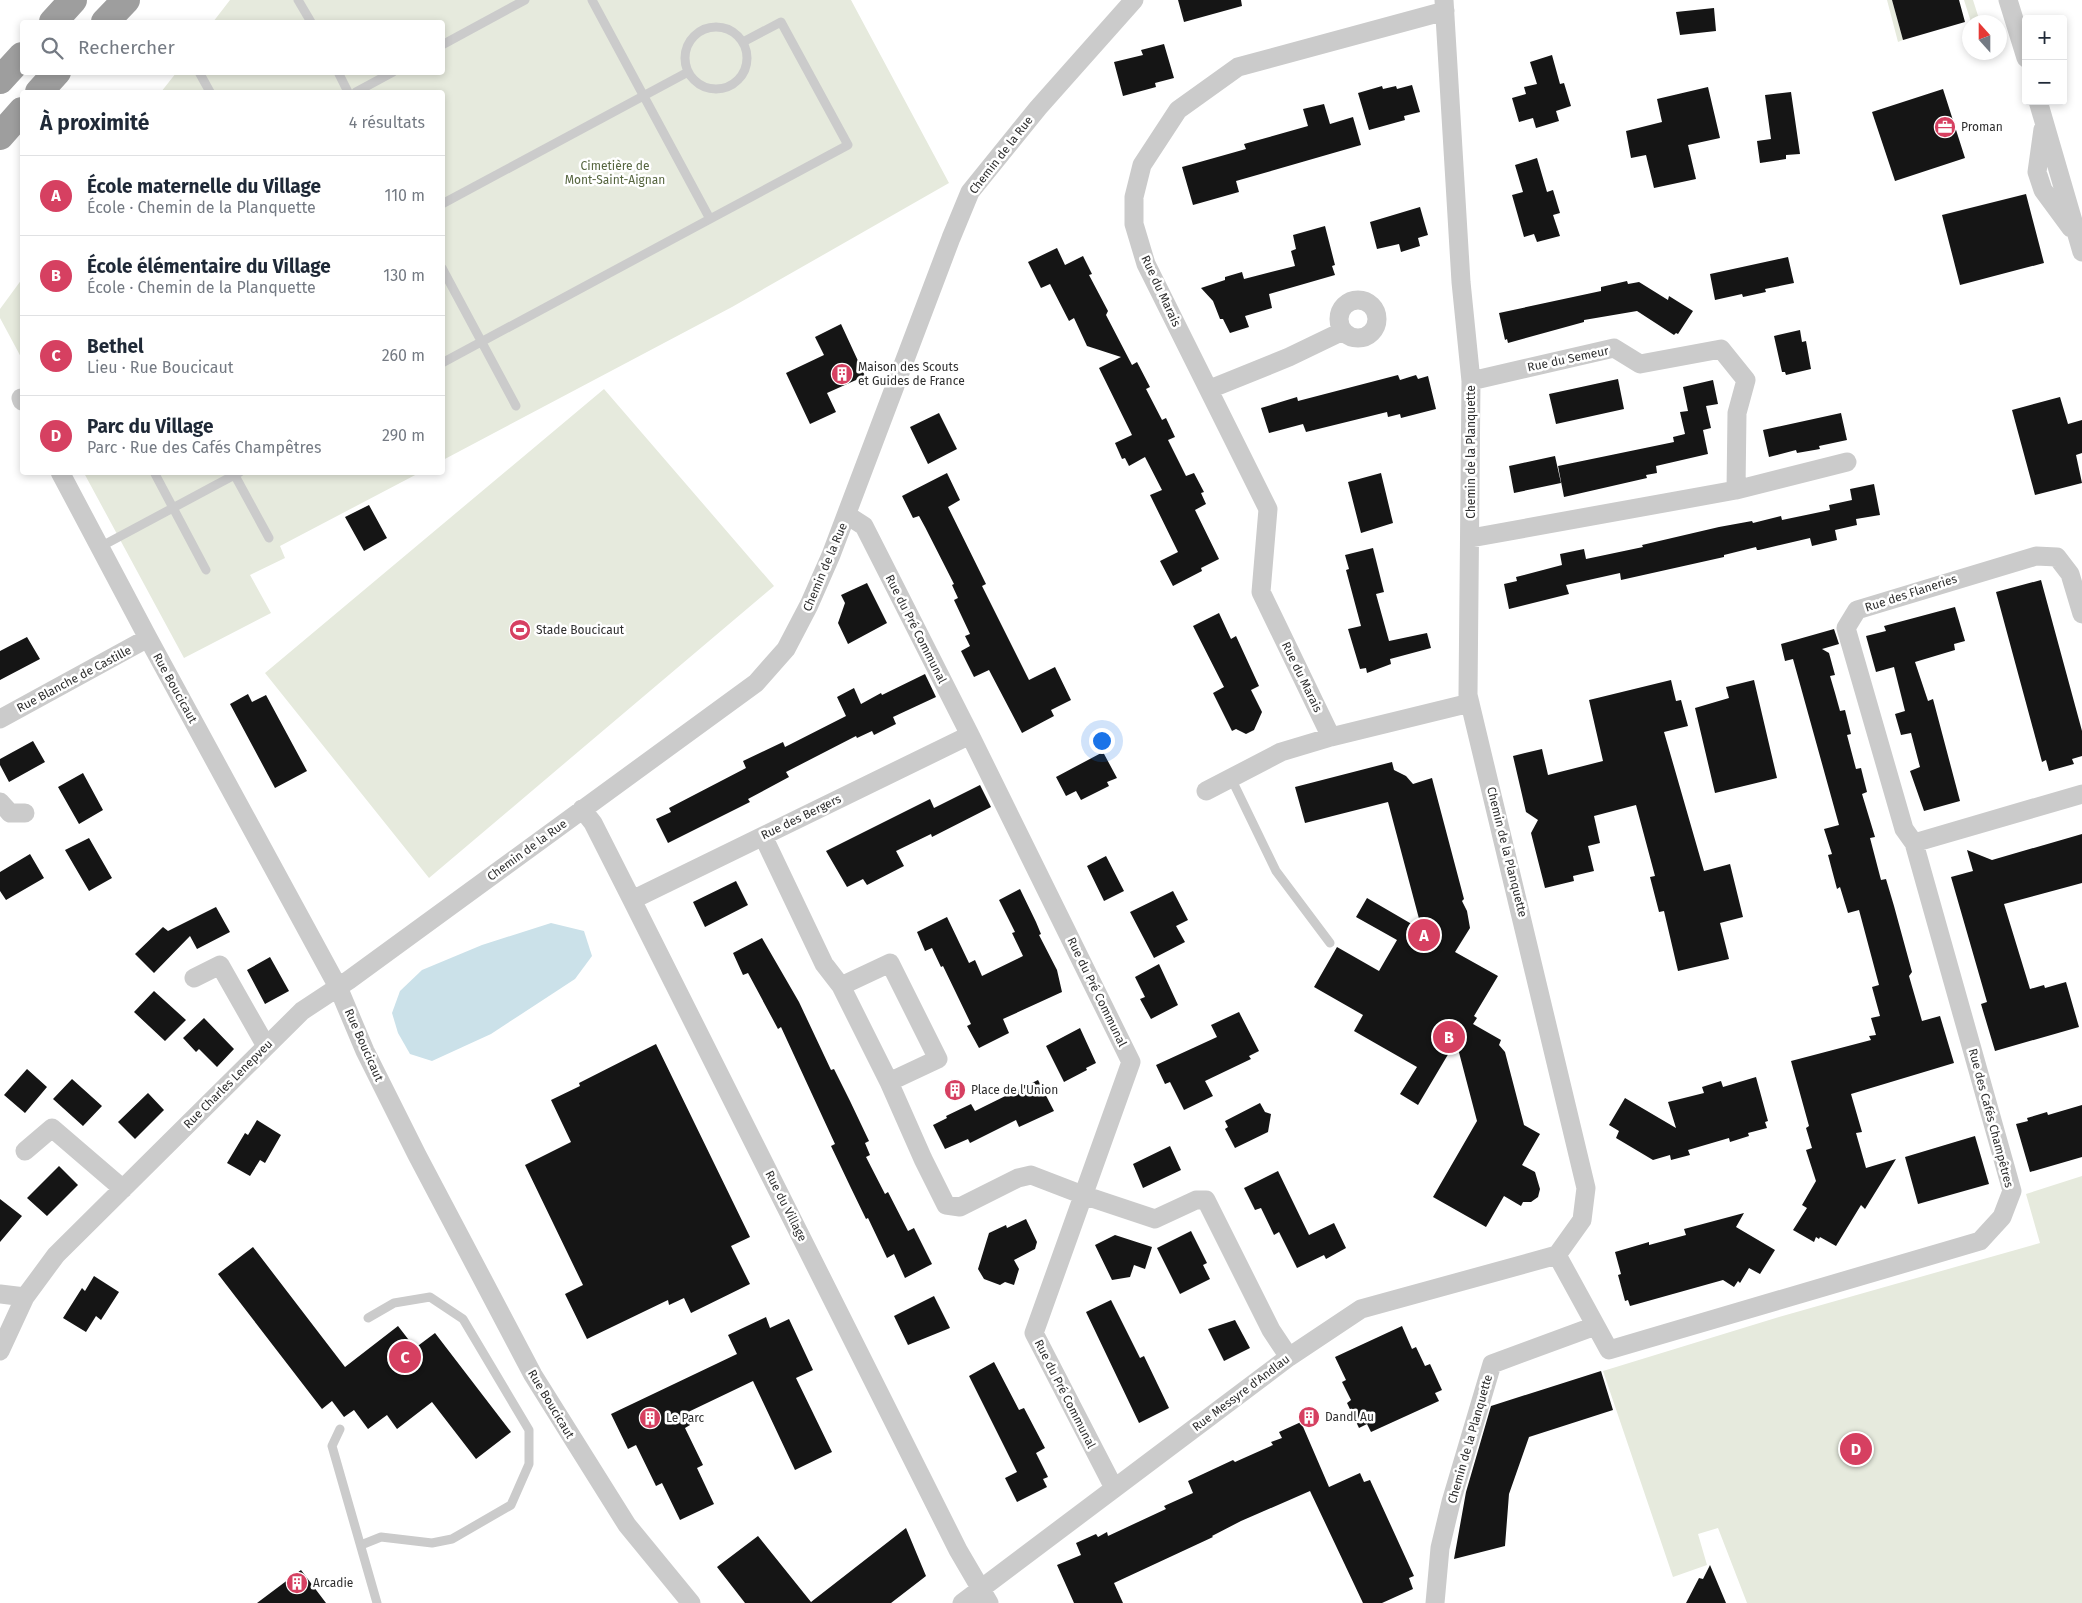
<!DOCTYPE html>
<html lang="fr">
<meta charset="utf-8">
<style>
body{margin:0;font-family:"Fira Sans",sans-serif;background:#f2f2f3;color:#1f2937}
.controls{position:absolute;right:15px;top:15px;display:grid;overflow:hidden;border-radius:5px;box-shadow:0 2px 8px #0003}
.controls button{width:45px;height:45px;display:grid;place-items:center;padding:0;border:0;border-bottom:1px solid #e0e1e3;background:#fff;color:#1f2937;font:25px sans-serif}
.compass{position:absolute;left:1962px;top:15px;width:45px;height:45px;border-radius:50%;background:#fff;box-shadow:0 2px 8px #0003;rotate:339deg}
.you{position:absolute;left:1101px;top:740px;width:18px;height:18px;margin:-12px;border:4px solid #fff;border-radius:50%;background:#1a73e8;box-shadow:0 0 0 8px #1a73e833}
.badge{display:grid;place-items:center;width:32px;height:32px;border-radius:50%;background:#d64061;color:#fff;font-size:16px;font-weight:700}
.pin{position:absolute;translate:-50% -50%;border:2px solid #fff;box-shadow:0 1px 5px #0006}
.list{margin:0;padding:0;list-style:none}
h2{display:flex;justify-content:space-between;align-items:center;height:65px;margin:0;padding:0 20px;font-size:21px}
h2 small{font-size:16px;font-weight:400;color:#747a83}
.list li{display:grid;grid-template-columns:32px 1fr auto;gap:15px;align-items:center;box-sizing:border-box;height:80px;padding:0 20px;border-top:1px solid #e0e1e3}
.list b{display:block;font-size:19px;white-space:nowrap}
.list p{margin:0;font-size:16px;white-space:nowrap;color:#747a83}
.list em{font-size:16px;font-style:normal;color:#747a83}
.icon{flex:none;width:28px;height:28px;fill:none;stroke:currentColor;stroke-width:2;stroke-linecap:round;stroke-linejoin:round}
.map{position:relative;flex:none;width:2082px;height:1603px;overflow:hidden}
.search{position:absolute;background:#fff;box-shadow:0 2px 8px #0003;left:20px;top:20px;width:425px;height:55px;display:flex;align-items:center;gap:12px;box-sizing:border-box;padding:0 18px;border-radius:5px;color:#747a83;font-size:19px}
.panel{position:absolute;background:#fff;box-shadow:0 2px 8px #0003;left:20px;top:90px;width:425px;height:385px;border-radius:5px}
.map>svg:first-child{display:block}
</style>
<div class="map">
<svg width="2082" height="1603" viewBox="0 0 2082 1603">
<rect width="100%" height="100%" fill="#fff"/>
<path fill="#e6eadd" d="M230 0H851L949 183 732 307 443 460 442 92H161L176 73 442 72V22H213Z
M1887 0H1892L1903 40 1898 42Z
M1964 0H1973L1980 22H1971Z
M22 279V359L0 318V309Z
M604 389 774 586 429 878 265 673Z
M84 473H419L280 546 285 558 250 575 271 613 184 658Z
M2082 1176V1603H1747L1718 1528 1698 1534 1707 1565 1673 1577 1603 1371 1779 1317 2040 1243 2026 1194Z"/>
<path fill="#cbe1e9" d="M551 923 584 931 592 956 575 979 491 1034 432 1061 410 1054 398 1033 392 1013 400 991 422 970 482 945Z"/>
<path fill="#151515" d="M1178 0H1241L1242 6 1184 22Z
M1892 0H1959L1965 22 1903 40Z
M1714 8 1716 31 1680 35 1676 12Z
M1164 44 1174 78 1155 83 1156 87 1123 96 1114 62 1143 55 1141 50Z
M1552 55 1560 84 1564 83 1571 106 1556 111 1559 121 1536 128 1533 118 1519 122 1512 98 1526 94 1524 87 1537 84 1530 62Z
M1412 85 1420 112 1404 116 1405 120 1369 130 1358 93 1382 86 1383 89 1396 86 1397 89Z
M1708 87 1720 138 1688 145 1696 179 1654 188 1646 155 1631 158 1626 131 1662 122 1657 99Z
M1943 89 1965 158 1895 181 1872 112Z
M1791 92 1800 154 1786 155V159L1760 163 1757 141 1771 139 1765 95Z
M1324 104 1330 124 1353 117 1361 145 1236 181 1239 192 1193 205 1182 167 1246 149 1244 144 1308 126 1303 109Z
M1537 158 1547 192 1553 190 1560 213 1553 215 1560 236 1537 242 1534 234 1524 237 1512 195 1523 192 1515 165Z
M2026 194 2044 263 1960 285 1942 215Z
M1420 207 1428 235 1418 238 1420 246 1401 252 1399 244 1377 249 1370 222Z
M1325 226 1335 265 1332 266 1335 275 1269 294 1272 308 1245 316 1249 327 1230 333 1223 319H1220L1213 301 1201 288 1225 280V277L1242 272 1244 279 1295 266 1291 251 1296 249 1293 235Z
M1057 248 1065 265 1083 256 1092 274 1089 275 1108 311 1106 315 1132 365 1137 362 1150 387 1146 389 1162 420 1166 418 1175 437 1168 440 1186 476 1194 473 1204 492 1201 493 1206 504 1195 510 1219 559 1201 568 1202 571 1173 586 1160 561 1178 552 1150 495 1162 490 1145 457 1129 466 1125 458 1122 459 1115 443 1132 435 1099 368 1121 357 1087 346 1074 318 1069 321 1050 284 1041 288 1028 262Z
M1788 257 1794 283 1765 289 1766 292 1743 297 1742 294 1715 300 1710 274Z
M1627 281 1628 284 1639 282 1668 300 1669 296 1693 311 1678 334 1676 333 1674 335 1637 311 1584 320V322L1508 343 1507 339 1505 340 1499 313 1601 291V287Z
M841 324 865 376 827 393 836 412 810 424 786 373 824 355 815 337Z
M1800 330 1802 342 1806 341 1811 369 1786 375 1785 372H1782L1774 336Z
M1398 375 1400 380 1416 375 1418 379 1428 376 1436 409 1401 418 1400 414 1388 417 1387 412 1306 432 1303 424 1269 433 1261 408 1297 397 1298 401Z
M1618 379 1624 409 1556 424 1549 394Z
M1713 380 1718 404 1706 406 1711 428 1703 430 1708 454 1656 466 1657 473 1646 475 1647 478 1564 497 1558 466 1674 442 1673 437 1685 434 1680 412 1688 411 1683 387Z
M2060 397 2068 424 2082 420V453L2076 455 2082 483 2035 495 2012 410Z
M939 413 957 449 928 464 910 427Z
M1841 413 1847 440 1819 446 1820 449 1797 453 1796 450 1769 457 1763 430Z
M1555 456 1561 483 1514 493 1509 466Z
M947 473 960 500 948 507 986 584 982 586 1029 680 1055 667 1071 700 1051 710 1054 716 1022 733 989 670 974 677 961 651 970 646 965 636 970 634 954 600 958 598 952 585 954 584 925 527 919 516 913 518 902 496Z
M1381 473 1393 523 1361 533 1348 482Z
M1874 484 1880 515 1856 519 1857 525 1835 530 1837 540 1812 546 1810 538 1759 550H1757L1756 547 1724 555V557L1621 580 1620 573 1566 585 1569 594 1509 609 1504 584 1517 581 1516 577 1562 565 1560 554 1584 549 1586 559 1643 547 1642 545 1719 527 1752 521 1753 523 1781 516 1782 520 1830 510 1829 505 1852 500 1850 489Z
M369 505 387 538 364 551 345 517Z
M1373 548 1384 592 1376 594 1389 641 1427 633 1431 648 1390 659 1391 664 1367 673 1366 668 1360 669 1348 629 1361 626 1346 570 1349 569 1345 555Z
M2041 580 2082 731V756L2072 759 2074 764 2049 771 2046 760 2042 762 1996 592Z
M867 583 887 623 848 644 838 623 845 603 841 595Z
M1955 607 1965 641 1954 644 1955 650 1915 662 1928 701 1933 699 1960 801 1924 811 1910 771 1920 767 1911 733 1901 735 1895 714 1905 711 1894 667 1876 672 1866 636 1886 631 1884 626Z
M1219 613 1231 639 1236 636 1259 686 1251 690 1262 712 1254 730 1246 734 1236 729 1232 731 1213 693 1224 687 1193 626Z
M1834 629 1839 644 1822 649 1829 653 1835 675 1830 676 1835 693 1840 711 1845 710 1851 734 1847 735 1856 769 1861 768 1867 792 1862 794 1875 837 1870 838 1881 880 1886 879 1894 906 1912 972 1909 976 1922 1021 1940 1016 1954 1063 1851 1094 1862 1132 1856 1133 1866 1168 1896 1159 1865 1209 1861 1205 1836 1246 1820 1237 1819 1239 1816 1237 1814 1242 1793 1230 1807 1208 1802 1205 1816 1181 1806 1150 1812 1148 1806 1128 1809 1126 1791 1061 1871 1040 1869 1036 1876 1035 1871 1018 1880 1016 1872 987 1879 985 1859 910 1848 913 1840 887 1837 889 1828 855 1832 854 1824 829 1839 825 1793 659 1785 661 1781 644Z
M27 637 40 659 0 680V651Z
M925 674 936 697 893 717 896 724 874 735 872 731 857 738 856 736 786 772 789 777 748 799 750 802 668 843 656 819 671 812 669 808 746 768 743 761 783 742 785 747 846 716 837 697 854 688 861 704 881 693 882 695Z
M1671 680 1676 701 1681 700 1688 726 1664 732 1704 871 1730 864 1743 917 1720 923 1729 959 1678 971 1664 911 1659 912 1650 877 1655 876 1636 805 1594 816 1600 843 1588 846 1594 871 1573 876 1574 881 1545 888 1531 833 1538 820 1526 812 1513 756 1542 749 1548 775 1603 761 1589 700Z
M1754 680 1777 778 1715 793 1695 708 1729 698 1726 687Z
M248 694 252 702 266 695 307 771 275 788 230 704Z
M33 741 45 762 9 782 0 765V759Z
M1103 752 1117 778 1107 782 1109 786 1081 800 1076 791 1066 796 1056 777Z
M1392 762 1394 770 1406 776 1413 784 1432 778 1464 899 1462 901 1467 911 1470 928 1455 952 1498 976 1474 1016 1477 1018 1473 1024 1501 1040 1499 1045 1505 1052 1524 1125 1540 1134 1522 1165 1535 1172 1540 1189 1538 1197 1531 1202H1523L1521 1206 1504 1196 1486 1227 1433 1197 1477 1121 1456 1041 1418 1105 1400 1094 1417 1067 1354 1031 1363 1015 1314 987 1337 947 1379 971 1397 940 1356 917 1367 898 1422 930 1388 802 1305 823 1295 787Z
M83 773 103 810 79 824 58 787Z
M980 785 991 807 932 837 931 834 896 851 904 866 867 885 863 879 847 887 826 851 930 799 934 808Z
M2082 834V883L2004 904 2030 989 2044 985 2045 988 2066 982 2079 1027 1995 1051 1981 1004 1987 1002 1951 877 1973 871 1967 850 1992 860Z
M89 838 112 878 89 891 65 850Z
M30 854 44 878 6 900 0 891V872Z
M1106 856 1124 891 1104 901 1087 866Z
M736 881 748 905 705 927 693 902Z
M1020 889 1036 922 1041 934 1039 935 1057 970 1062 992 1003 1019 1009 1033 979 1048 967 1026 971 1024 943 966 941 967 932 948 925 951 917 932 947 917 969 963 975 960 982 976 1023 956 1012 933 1015 932 999 900Z
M1173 891 1188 920 1176 926 1185 942 1154 958 1130 912Z
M216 907 230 932 197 949 190 936 154 973 135 954 163 927 168 931Z
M762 938 799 1002 831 1070 834 1069 850 1101 869 1141 865 1143 870 1155 866 1157 885 1194 888 1192 908 1231 914 1228 932 1264 905 1278 894 1254 887 1258 868 1218 866 1219 850 1186 831 1146 835 1144 781 1027 778 1029 748 973 743 975 733 953Z
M270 957 289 991 265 1004 247 970Z
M1159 964 1178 1005 1151 1019 1140 999 1145 997 1135 977Z
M154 991 186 1020 165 1041 134 1012Z
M1239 1012 1259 1051 1249 1056 1251 1059 1205 1081 1213 1096 1184 1110 1170 1082 1165 1084 1156 1065 1217 1037 1211 1025Z
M204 1018 234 1049 217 1067 199 1049 196 1052 183 1038Z
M1080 1028 1096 1063 1086 1068 1087 1070 1064 1082 1046 1046Z
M656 1044 750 1237 731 1246 750 1284 691 1313 684 1298 669 1305 668 1300 587 1339 565 1294 583 1285 525 1165 571 1142 551 1100 580 1086 579 1083Z
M27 1069 47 1087 25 1113 4 1095Z
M1756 1077 1768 1121 1765 1122 1767 1128 1748 1133 1749 1136 1730 1142 1729 1138 1688 1150 1690 1155 1671 1160 1670 1155 1653 1160 1616 1138 1619 1131 1609 1125 1625 1098 1676 1128 1668 1102 1704 1093 1702 1087 1721 1081 1723 1087Z
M72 1079 102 1106 83 1126 53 1099Z
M1038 1080 1054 1111 1019 1127 1016 1120 970 1143 968 1139 945 1149 933 1125 947 1118 946 1116 971 1104 975 1111Z
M148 1093 164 1110 135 1139 118 1122Z
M1260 1103 1265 1112 1271 1114 1268 1132 1235 1148 1225 1129 1228 1127 1225 1121Z
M2082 1105V1157L2030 1172 2016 1124 2028 1121 2027 1118 2047 1112 2048 1115Z
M257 1120 281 1135 265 1163 260 1160 250 1176 227 1163 245 1133 248 1135Z
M1975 1136 1989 1184 1918 1204 1905 1157Z
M1170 1146 1181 1170 1143 1188 1133 1164Z
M59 1166 78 1185 47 1216 27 1198Z
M1278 1171 1309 1235 1334 1223 1346 1248 1326 1259 1324 1255 1297 1268 1279 1232 1274 1235 1261 1208 1255 1210 1244 1188Z
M0 1199 22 1216 0 1242Z
M1744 1213 1736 1227 1775 1250 1760 1274 1749 1268 1740 1283 1738 1281 1734 1287 1723 1280 1630 1306 1628 1300 1625 1301 1618 1275 1621 1274 1615 1252 1649 1242V1245L1686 1235 1684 1229Z
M1026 1219 1037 1242 1035 1249 1014 1260 1019 1269 1014 1285 1005 1282 1000 1285 984 1279 978 1269 989 1233 1006 1225 1007 1228Z
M1191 1231 1207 1263 1203 1265 1210 1279 1180 1294 1157 1248Z
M1115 1235 1152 1247 1145 1269 1134 1265 1130 1277 1112 1280 1095 1245Z
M253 1247 345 1367 398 1326 415 1348 435 1333 511 1432 476 1459 432 1402 397 1429 387 1415 368 1429 354 1410 344 1417 332 1401 322 1409 218 1274Z
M94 1276 119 1292 101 1320 96 1316 86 1332 63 1318 82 1288 85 1291Z
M934 1296 950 1328 908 1345 894 1316Z
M1111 1300 1140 1358 1144 1356 1169 1408 1139 1423 1086 1312Z
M766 1317 770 1328 789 1319 813 1370 796 1378 832 1452 795 1470 753 1381 684 1414 690 1425 685 1428 703 1465 697 1468 714 1504 680 1520 662 1483 656 1486 636 1445 628 1449 611 1414 737 1354 728 1335Z
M1235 1320 1250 1348 1224 1361 1208 1329Z
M1402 1326 1412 1349 1416 1347 1425 1366 1430 1364 1442 1390 1435 1393 1439 1401 1371 1432 1367 1424 1359 1428 1347 1403 1351 1400 1342 1382 1346 1380 1335 1357Z
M994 1362 1019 1410 1024 1408 1045 1448 1036 1453 1048 1477 1043 1479 1047 1487 1017 1502 1005 1478 1017 1472 969 1376Z
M1601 1371 1613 1410 1529 1437 1509 1494 1505 1546 1454 1559 1466 1492 1491 1406Z
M1301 1422 1329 1487 1360 1473 1364 1482 1370 1480 1414 1576 1409 1578 1413 1589 1382 1603H1363L1310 1491 1241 1521 1212 1536 1213 1537 1114 1583 1123 1603H1074L1057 1565 1081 1555 1076 1543 1096 1534 1098 1537 1107 1532 1108 1536 1166 1509 1164 1506 1193 1493 1188 1481 1233 1460 1235 1462 1273 1445 1271 1442 1282 1438 1279 1432Z
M906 1528 926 1576 891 1603H745L717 1567 758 1536 811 1602Z
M1710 1565 1726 1603H1686L1699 1578 1703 1579Z
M301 1570 326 1603H257Z"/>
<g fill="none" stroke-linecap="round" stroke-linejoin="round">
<path stroke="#cbcbcb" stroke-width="9" d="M298 0 311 22
M685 58a31 31 0 1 1 62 0a31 31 0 1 1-62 0Z
M442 45 525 0
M199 72 210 92
M338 72 348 92
M356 92 393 72
M442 204 688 72
M710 219 848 145 781 22 743 42
M442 268 516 406
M442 363 710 219 592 0
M154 472 206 570
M233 472 269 538
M100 547 240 472
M1231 778 1276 871 1330 943
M340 1429 332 1446 377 1603
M361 1545 381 1537 432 1543 452 1539 511 1505 529 1464V1430L463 1319 430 1297 394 1303 368 1318"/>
<path stroke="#cbcbcb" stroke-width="19" d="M1444 0 1461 282 1471 381 1468 695 1586 1188 1582 1220 1557 1255 1609 1350 1980 1241 2002 1217 2012 1191 1914 843 2082 794
M2008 0 2026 58
M2038 101 2082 252
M2043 129 2037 172 2043 190 2071 228
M1339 319a19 19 0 1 1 38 0a19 19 0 1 1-38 0Z
M1210 389 1289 357 1343 331
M21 398 22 401
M60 472 148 638 338 987 365 1051 417 1155 533 1375 627 1525 691 1603
M1736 490 1847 462
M847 515 864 526 970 735 1131 1062 1034 1333 1114 1488
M1471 538 1736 490 1737 413 1746 380 1721 349 1640 364 1614 348 1471 381
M0 719 148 638
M1331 737 1261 592 1268 509 1146 264 1134 224V197L1142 165 1178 110 1238 67 1445 11
M1206 791 1281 752 1331 737 1470 703
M0 802 10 813H25
M582 809 593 823 632 900 958 1550 989 1603
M763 836 824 964 841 986 889 1082 923 1159 946 1205 960 1207 1018 1178 1031 1175 1083 1195 1155 1219 1196 1200H1206L1271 1330 1289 1357
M1914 843 1904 829 1846 628 1857 610 2036 556 2057 557 2070 574 2082 614
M632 900 970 735
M194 978 220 965 266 1046
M841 986 890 963 938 1059 889 1082
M25 1151 52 1128 123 1189
M0 1294 25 1297
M0 1351 25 1297 56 1255 302 1011 349 980 756 683 786 649 809 605 831 555 951 238 970 192 1038 108 1134 0
M962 1603 1289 1357 1361 1309 1557 1255
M1435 1603 1440 1548 1451 1502 1492 1364 1595 1326"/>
<path stroke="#9e9e9e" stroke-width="28" d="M53 22 73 0
M105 22 126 0
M0 80 22 56
M39 92 57 72
M0 136 22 111"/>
</g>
<defs>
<g id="office-disc" transform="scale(1.125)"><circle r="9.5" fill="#d64061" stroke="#fff"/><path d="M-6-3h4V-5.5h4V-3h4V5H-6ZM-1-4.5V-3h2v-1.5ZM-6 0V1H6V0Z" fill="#fff"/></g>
<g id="building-disc" transform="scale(1.125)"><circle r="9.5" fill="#d64061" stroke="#fff"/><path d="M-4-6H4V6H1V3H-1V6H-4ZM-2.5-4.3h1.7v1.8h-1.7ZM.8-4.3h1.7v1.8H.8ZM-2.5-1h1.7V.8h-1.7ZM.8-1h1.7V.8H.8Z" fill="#fff"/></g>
<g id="stadium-disc" transform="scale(1.125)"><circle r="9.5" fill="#d64061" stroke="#fff"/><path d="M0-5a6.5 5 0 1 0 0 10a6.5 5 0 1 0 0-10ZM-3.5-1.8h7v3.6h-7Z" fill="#fff"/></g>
</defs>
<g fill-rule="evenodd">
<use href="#office-disc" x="1945" y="127"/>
<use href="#building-disc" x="842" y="374"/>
<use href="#stadium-disc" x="520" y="630"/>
<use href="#building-disc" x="955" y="1090"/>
<use href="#building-disc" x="1309" y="1417"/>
<use href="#building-disc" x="650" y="1418"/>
<use href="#building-disc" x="297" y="1583"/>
</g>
<g text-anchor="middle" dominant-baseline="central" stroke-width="5" stroke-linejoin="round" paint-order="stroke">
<g font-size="12" fill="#2e2e2e" stroke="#fff" text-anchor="start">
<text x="1961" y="127">Proman</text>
<text x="858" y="367">Maison des Scouts<tspan x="858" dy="14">et Guides de France</tspan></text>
<text x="536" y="630">Stade Boucicaut</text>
<text x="971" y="1090">Place de l'Union</text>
<text x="1325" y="1417">Dandl Au</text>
<text x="666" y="1418">Le Parc</text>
<text x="313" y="1583">Arcadie</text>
</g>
<g font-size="12" fill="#2e2e2e" stroke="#fff">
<text transform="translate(1001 155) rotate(-52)">Chemin de la Rue</text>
<text transform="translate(1161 291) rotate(65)">Rue du Marais</text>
<text transform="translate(1568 359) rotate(-12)">Rue du Semeur</text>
<text transform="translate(1471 452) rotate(-90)">Chemin de la Planquette</text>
<text transform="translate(825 567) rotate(-67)">Chemin de la Rue</text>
<text transform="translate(1911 593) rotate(-18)">Rue des Flaneries</text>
<text transform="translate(916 629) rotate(63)">Rue du Pré Communal</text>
<text transform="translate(1302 677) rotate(64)">Rue du Marais</text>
<text transform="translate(74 679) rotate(-28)">Rue Blanche de Castille</text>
<text transform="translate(175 688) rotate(61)">Rue Boucicaut</text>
<text transform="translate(801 817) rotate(-26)">Rue des Bergers</text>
<text transform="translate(527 850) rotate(-36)">Chemin de la Rue</text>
<text transform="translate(1507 852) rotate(76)">Chemin de la Planquette</text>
<text transform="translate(1097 992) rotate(64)">Rue du Pré Communal</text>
<text transform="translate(364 1045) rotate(66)">Rue Boucicaut</text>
<text transform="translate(228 1084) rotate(-45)">Rue Charles Lenepveu</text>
<text transform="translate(1991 1118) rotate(75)">Rue des Cafés Champêtres</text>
<text transform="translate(786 1206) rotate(63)">Rue du Village</text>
<text transform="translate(1241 1393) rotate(-37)">Rue Messyre d'Andlau</text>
<text transform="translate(1065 1394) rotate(63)">Rue du Pré Communal</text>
<text transform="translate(551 1404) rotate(59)">Rue Boucicaut</text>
<text transform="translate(1470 1439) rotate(-74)">Chemin de la Planquette</text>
</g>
<g font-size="12" fill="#576640" stroke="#fff">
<text x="615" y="166">Cimetière de<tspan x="615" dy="14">Mont-Saint-Aignan</tspan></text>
</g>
</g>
</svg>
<div class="controls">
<button>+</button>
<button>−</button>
</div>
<svg class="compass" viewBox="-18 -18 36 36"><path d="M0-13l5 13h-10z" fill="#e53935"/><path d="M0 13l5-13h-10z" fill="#747a83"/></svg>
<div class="you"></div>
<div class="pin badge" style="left:1424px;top:935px">A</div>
<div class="pin badge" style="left:1449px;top:1037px">B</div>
<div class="pin badge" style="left:405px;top:1357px">C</div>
<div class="pin badge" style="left:1856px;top:1449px">D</div>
<div class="search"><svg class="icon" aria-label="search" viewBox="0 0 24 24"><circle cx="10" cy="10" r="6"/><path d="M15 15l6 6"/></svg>Rechercher</div>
<section class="panel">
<h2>À proximité<small>4 résultats</small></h2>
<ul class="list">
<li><span class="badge">A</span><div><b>École maternelle du Village</b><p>École · Chemin de la Planquette</p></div><em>110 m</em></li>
<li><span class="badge">B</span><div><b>École élémentaire du Village</b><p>École · Chemin de la Planquette</p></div><em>130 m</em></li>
<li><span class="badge">C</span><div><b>Bethel</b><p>Lieu · Rue Boucicaut</p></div><em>260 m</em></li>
<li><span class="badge">D</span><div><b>Parc du Village</b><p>Parc · Rue des Cafés Champêtres</p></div><em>290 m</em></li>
</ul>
</section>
</div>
